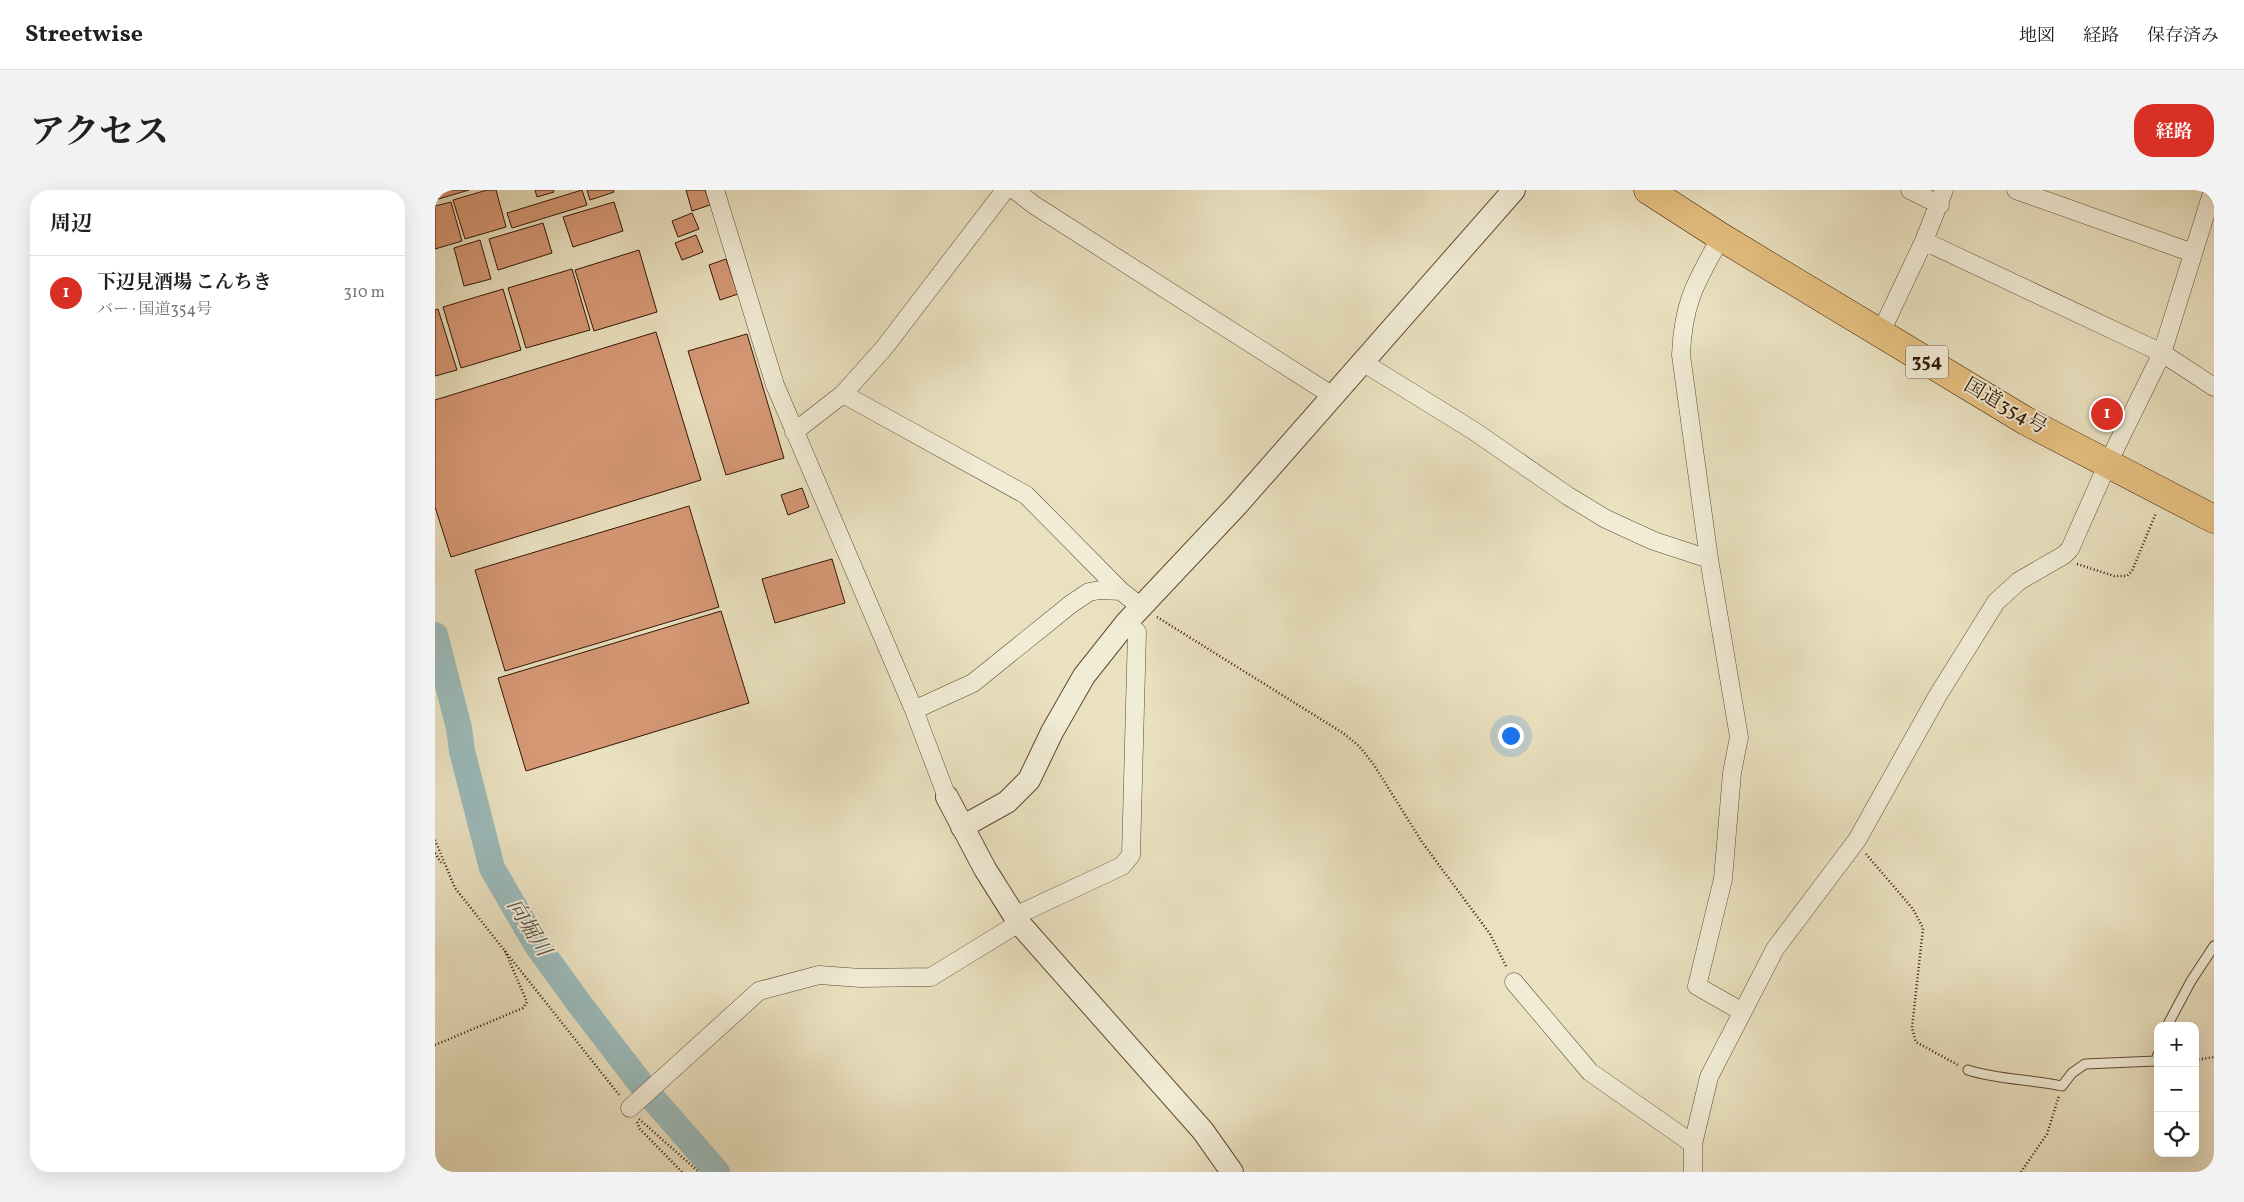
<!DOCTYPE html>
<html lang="ja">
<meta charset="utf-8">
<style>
body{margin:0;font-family:Vollkorn,"Noto Serif JP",serif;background:#f2f2f2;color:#202124}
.controls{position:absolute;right:15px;bottom:15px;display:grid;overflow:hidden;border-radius:10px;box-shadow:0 5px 20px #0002}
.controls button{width:45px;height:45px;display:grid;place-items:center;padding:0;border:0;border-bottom:1px solid #e0e0e0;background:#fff;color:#202124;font:25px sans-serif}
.you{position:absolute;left:1075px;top:545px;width:18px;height:18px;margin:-12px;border:4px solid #fff;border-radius:50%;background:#1a73e8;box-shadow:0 0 0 8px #1a73e833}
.badge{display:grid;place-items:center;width:32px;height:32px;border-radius:50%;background:#d93025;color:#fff;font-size:16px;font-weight:700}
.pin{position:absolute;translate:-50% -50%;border:2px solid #fff;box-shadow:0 1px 5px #0006}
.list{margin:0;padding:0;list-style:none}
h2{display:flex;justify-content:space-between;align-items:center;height:65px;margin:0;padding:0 20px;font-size:21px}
h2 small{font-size:16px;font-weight:400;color:#757577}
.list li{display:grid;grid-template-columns:32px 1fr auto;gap:15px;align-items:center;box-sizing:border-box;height:75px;padding:0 20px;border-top:1px solid #e0e0e0}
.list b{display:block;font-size:19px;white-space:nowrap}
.list p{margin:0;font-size:16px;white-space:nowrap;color:#757577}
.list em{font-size:16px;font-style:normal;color:#757577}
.icon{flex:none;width:28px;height:28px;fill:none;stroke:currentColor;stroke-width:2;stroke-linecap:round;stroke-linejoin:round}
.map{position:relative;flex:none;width:1779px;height:982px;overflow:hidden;border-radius:20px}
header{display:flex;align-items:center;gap:30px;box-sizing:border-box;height:70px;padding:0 25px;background:#fff;border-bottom:1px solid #e0e0e0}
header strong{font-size:24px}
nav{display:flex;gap:28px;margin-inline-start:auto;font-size:18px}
.intro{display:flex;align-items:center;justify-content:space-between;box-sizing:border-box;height:120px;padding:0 30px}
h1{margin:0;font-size:35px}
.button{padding:12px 22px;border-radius:20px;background:#d93025;color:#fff;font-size:18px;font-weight:700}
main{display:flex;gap:30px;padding:0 30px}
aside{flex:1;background:#fff;border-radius:20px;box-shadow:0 5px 20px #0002}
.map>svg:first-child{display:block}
</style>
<header>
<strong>Streetwise</strong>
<nav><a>地図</a><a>経路</a><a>保存済み</a></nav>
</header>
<div class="intro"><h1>アクセス</h1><a class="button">経路</a></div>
<main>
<aside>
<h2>周辺<small></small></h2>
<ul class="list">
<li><span class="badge">1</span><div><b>下辺見酒場 こんちき</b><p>バー · 国道354号</p></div><em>310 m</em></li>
</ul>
</aside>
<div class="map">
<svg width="1779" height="982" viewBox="0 0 1779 982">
<rect width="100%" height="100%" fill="#eae1c0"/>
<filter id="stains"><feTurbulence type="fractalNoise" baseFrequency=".004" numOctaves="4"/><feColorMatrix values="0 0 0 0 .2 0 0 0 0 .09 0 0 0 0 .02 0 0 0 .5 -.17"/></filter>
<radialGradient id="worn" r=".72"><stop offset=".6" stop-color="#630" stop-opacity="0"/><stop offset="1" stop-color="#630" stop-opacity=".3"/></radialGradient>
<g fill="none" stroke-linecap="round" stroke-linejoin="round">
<path stroke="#9bbbbb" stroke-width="26" d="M0 445 24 538 27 561 57 678 101 754 146 816 213 903 282 982"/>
</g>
<path fill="#d69875" stroke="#331605" d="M0 0H34L0 10Z
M52 0H61L71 37 30 49 18 10Z
M100 0H118L119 2 102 7Z
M147 0 152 15 77 38 72 23Z
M152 0H178L179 2 155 10Z
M251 0H270L275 15 257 21Z
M16 12 27 51 0 59V16Z
M179 12 188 41 138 57 128 27Z
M257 23 264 39 243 47 237 31Z
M108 33 117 63 63 80 54 49Z
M261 45 268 62 247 70 240 53Z
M45 50 56 89 29 96 19 58Z
M204 60 222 122 159 141 140 80Z
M291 69 303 104 285 110 274 75Z
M137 79 155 140 91 158 73 98Z
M68 99 86 160 26 178 8 117Z
M3 119 22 180 0 186V120Z
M221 142 266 290 16 367 0 317V210Z
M312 144 349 268 291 285 253 161Z
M1663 212 1686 224 1681 234 1657 221Z
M367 298 374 317 353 325 346 305Z
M254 316 284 417 70 481 40 380Z
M397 369 410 413 340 433 327 389Z
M286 421 314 513 91 581 63 488Z"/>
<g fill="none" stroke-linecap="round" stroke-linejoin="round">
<g stroke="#614934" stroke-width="11">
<path id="service" d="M1732 836 1756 791 1779 756
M1533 880C1563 890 1596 889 1627 896L1637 883 1650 874 1721 871 1723 864"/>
</g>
<g stroke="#614934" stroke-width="19">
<path id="minor" d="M280 0 340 195 479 520 512 607
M580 0 599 15 898 206
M1475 0 1505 15
M1581 0 1758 63
M1286 47C1261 92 1248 112 1246 165L1274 369 1304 547 1297 583 1288 689 1262 796 1306 821
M1489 51 1727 163 1779 197
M1445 144 1489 51 1509 0
M929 173 1039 241 1133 306 1171 329 1219 351 1274 369
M408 204 591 305 686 401
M359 242 408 204 449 158 570 0
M479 520 538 493 636 414 654 402 665 400 686 401 706 417
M580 726 687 676 696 665 702 442 691 433
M1079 792 1155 882 1258 954
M195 918 324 801 384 785 426 788 496 787 584 733
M1258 982V954L1274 887 1340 759 1422 650 1503 505 1561 412 1584 391 1629 365 1635 359 1673 273 1727 163 1778 0"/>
</g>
<g stroke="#614934" stroke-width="24">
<path id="tertiary" d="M512 607 550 679 584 733 768 941 797 982
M527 637 572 612 594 590 617 542 649 486 691 433 802 315 1079 0"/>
</g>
<g stroke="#331605" stroke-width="29">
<path id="trunk" d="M1213 0 1286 47 1591 231 1779 329"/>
</g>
<path stroke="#331605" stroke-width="2.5" stroke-dasharray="1 2.5" stroke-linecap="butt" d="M1642 374 1679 386H1692L1697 381 1721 323
M722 427 908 543 924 556 939 575 987 652 1055 744 1072 778
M0 650 20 698 185 906
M0 663 7 674
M1431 664 1478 719 1488 738 1477 838 1481 852 1523 875
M0 855 88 818 92 812 70 761
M1760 870 1779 867
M204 929 264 982
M202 932 205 939 247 982
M1586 982 1612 944 1624 906"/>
<use href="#service" stroke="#f1ecd6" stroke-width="9"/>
<use href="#minor" stroke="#f1ecd6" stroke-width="18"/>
<use href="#tertiary" stroke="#f1ecd6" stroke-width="22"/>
<use href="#trunk" stroke="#e5c080" stroke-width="28"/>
</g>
<g text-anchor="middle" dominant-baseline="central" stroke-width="4" stroke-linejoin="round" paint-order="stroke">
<rect fill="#f1ecd6" stroke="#6c5644" stroke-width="1" x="1471" y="155.5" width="42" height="33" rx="4"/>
<g font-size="19" font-weight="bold" fill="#331605">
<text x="1492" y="172">354</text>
</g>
<g font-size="20" fill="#331605" stroke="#f1ecd6">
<text transform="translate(1570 217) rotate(30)">国道354号</text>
</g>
<g font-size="21" font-style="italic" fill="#575045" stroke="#f1ecd6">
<text transform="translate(93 738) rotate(58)">向堀川</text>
</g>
</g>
<rect width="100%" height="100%" filter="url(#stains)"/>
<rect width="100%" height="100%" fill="url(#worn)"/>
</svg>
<div class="controls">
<button>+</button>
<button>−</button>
<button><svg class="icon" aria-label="locate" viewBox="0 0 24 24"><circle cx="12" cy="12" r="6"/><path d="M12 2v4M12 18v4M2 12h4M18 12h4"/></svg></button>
</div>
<div class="you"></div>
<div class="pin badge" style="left:1672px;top:224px">1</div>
</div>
</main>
